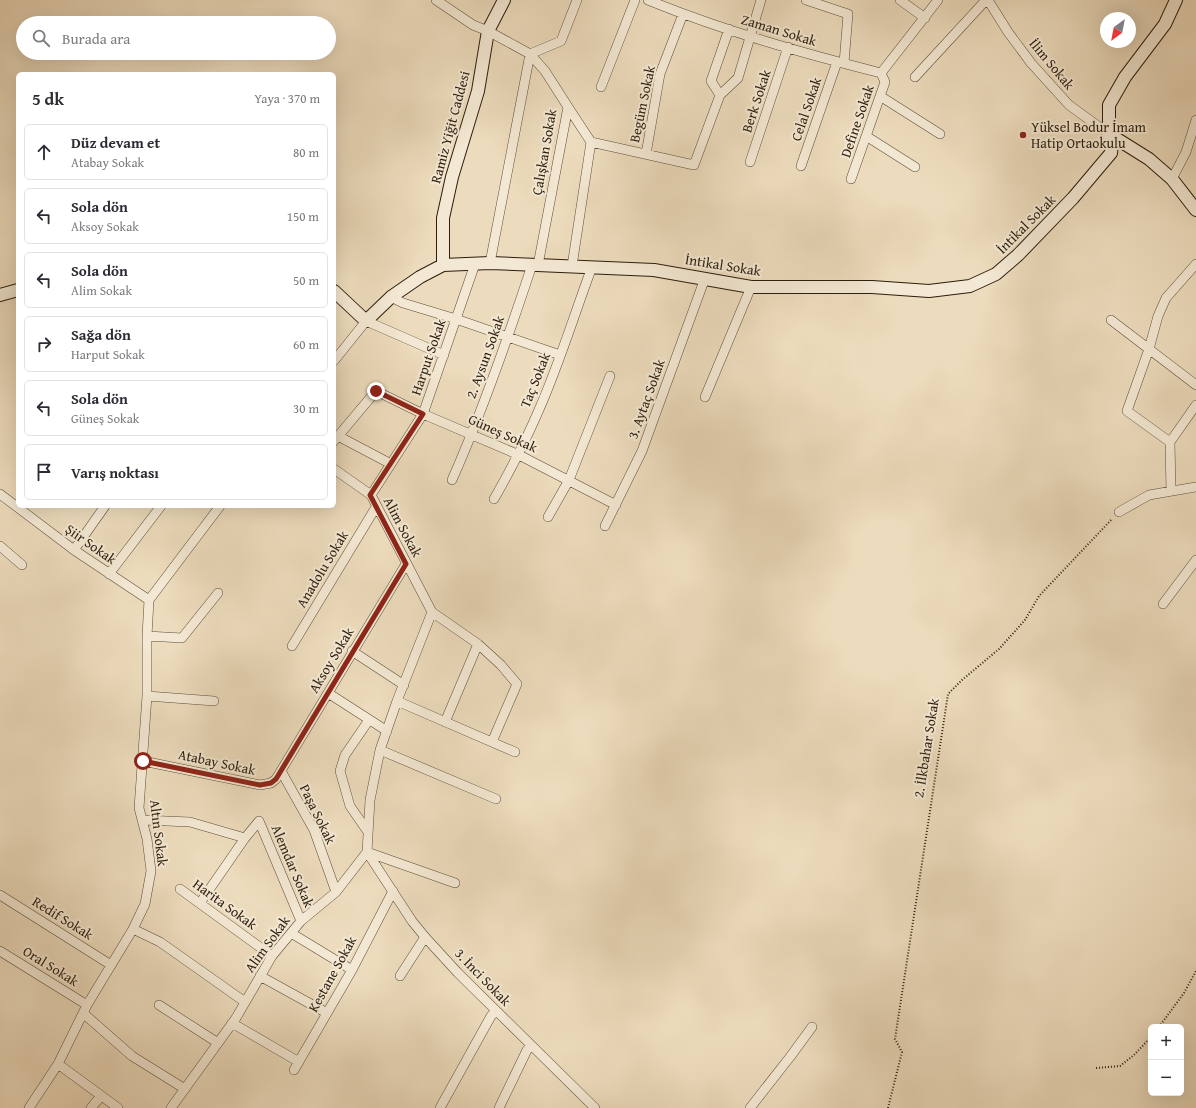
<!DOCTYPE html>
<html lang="tr">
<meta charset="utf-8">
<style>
body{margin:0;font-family:"Gentium Book Plus",serif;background:#f7f7f7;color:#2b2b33}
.controls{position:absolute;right:12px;bottom:12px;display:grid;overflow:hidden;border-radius:6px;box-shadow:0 4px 16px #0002}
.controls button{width:36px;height:36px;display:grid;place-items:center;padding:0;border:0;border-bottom:1px solid #e1e1e2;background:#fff;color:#2b2b33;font:20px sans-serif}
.compass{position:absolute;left:1100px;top:12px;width:36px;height:36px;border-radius:50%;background:#fff;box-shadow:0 4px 16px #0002;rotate:212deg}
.stop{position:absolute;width:12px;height:12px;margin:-9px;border:3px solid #8f2418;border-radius:50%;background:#fff}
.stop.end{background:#8f2418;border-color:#fff;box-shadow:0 1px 4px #0008}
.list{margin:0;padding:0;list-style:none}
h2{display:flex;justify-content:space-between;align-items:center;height:52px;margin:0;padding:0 16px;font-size:17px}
h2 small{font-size:13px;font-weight:400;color:#7c7c81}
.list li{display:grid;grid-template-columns:26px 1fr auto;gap:12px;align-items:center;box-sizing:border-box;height:56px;margin:0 8px 8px;padding:0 8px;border:1px solid #e1e1e2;border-radius:6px}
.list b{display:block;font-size:15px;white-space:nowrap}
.list p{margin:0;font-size:13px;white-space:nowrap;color:#7c7c81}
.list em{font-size:13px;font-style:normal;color:#7c7c81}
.icon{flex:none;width:22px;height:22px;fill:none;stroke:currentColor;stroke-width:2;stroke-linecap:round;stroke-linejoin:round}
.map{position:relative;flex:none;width:1196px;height:1108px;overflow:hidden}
.search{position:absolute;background:#fff;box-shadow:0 4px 16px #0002;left:16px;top:16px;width:320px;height:44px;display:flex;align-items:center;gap:10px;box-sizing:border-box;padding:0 14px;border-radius:22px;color:#7c7c81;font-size:15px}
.panel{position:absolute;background:#fff;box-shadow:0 4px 16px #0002;left:16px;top:72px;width:320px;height:436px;border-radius:6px}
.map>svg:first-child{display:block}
</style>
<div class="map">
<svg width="1196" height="1108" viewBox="0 0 1196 1108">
<rect width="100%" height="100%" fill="#ecdbbc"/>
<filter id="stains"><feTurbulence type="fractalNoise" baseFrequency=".005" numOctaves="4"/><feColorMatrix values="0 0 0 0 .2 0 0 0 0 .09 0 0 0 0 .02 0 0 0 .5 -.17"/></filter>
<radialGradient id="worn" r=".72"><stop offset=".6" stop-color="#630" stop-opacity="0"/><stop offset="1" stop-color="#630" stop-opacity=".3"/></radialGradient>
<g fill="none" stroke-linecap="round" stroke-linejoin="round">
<g stroke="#5c4c39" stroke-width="10">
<path id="street" d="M436 0 473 25 488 31 530 54 545 71 568 107 538 265
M648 0C724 31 802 53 881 73
M806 0 848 14 844 63
M900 0 925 18
M988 0 1008 32 1031 63 1069 105 1109 134
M881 73 938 0
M915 77 986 0
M601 87 635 0
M720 95 711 81 729 29
M880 96 940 134
M568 107 591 142 572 266
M866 136 915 167
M591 142 694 165 720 95 738 78 761 0
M646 154 660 74 683 14
M750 162 788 47
M801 166 837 62
M851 179 885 82 881 73
M1172 179 1186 152 1196 120
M490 263 530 54 561 41 577 0
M391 297 403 303 456 319 560 355
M1111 320 1196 385
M334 361 366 321 444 355
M705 397 751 287
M338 436 391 464
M334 441 376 391 423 414 519 455 616 505
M1170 442 1127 411 1149 349 1158 316 1166 298 1196 264
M452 480C483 410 508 338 532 265
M1171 491 1170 442 1196 405
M0 494 74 550 149 600
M371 495 423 414 475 264
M494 499C510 471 525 442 538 412 559 365 574 315 592 267
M1119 512 1149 495 1196 487
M548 517 569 480 610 376
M605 526 642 451 705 278
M0 546 22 565
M74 550 105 506
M109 574 161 506
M1163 604 1196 560
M432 612 478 644 501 665 517 684 492 742
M147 636 182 638 218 593
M292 646 376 507
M352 651 404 685
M328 693 387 731
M147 696 214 701
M397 701 515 752
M445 722 478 644
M380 750 496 799
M143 761 260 785 271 783 276 779 406 564
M281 771 314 830 336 892
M143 820 190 822 245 838 200 903
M368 832 350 806 340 771 345 755 369 720
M245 838 259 821 301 921
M367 852 412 921 425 937 458 973 595 1108
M367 852 455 883
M180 889 272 956
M0 895 111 965
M133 929 160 942 245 1002
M291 933 352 970
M0 951 87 1005
M260 976 327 1013
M400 976 425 937
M159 1005 218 1043
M83 1013 132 1056 185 1089
M232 1023 299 1062
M58 1064 118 1108
M294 1070 352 970 393 891
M29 1108 58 1064 87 1005 133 929 145 904 151 871 147 839 139 808 147 696V636L149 600 220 506
M91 1108 101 1096
M171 1108 236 1018 272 956 301 921 336 892 367 852 370 800 380 750 397 701 432 612 371 495 334 469
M440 1108 491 1016 496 1011
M499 1108 527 1050 531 1045
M750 1108 790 1057 812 1027"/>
</g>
<g stroke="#2c1d0d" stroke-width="14">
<path id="secondary" d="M1109 134 1149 159 1172 179 1196 210
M443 265V218L452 177 478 91 488 31 504 0
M334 291 366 321 391 297 420 277 443 265 490 263 654 270 751 287H872L929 291 970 286 996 274 1018 255 1073 198 1111 153 1112 144 1109 134V105L1125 77 1165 24 1176 0
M0 295 18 290"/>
</g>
<path stroke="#2c1d0d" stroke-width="2" stroke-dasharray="1 2" stroke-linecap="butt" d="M1159 1027 1184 993 1196 971
M1096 1068 1120 1066 1134 1055 1151 1037
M888 1108 902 1052 895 1039 948 694 962 680 999 649 1025 620 1039 596 1112 519"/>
<use href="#street" stroke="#f3e8d3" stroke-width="9"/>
<use href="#secondary" stroke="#f3e8d3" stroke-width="12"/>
</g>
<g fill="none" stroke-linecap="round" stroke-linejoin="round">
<path stroke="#8f2418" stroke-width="5" d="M143 761 260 785 271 783 276 779 406 564 370 495 423 414 376 391"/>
</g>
<circle fill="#8f2418" stroke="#f3e8d3" stroke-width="1.5" cx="1023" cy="135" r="4"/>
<g text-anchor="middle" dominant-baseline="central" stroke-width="4" stroke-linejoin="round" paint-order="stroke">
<g font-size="14" fill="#2c1d0d" stroke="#f3e8d3">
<text transform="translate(779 30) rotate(17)">Zaman Sokak</text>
<text transform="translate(1052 64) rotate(50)">İlim Sokak</text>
<text transform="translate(756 101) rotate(-72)">Berk Sokak</text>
<text transform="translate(642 104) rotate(-78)">Begüm Sokak</text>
<text transform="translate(806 109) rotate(-71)">Celal Sokak</text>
<text transform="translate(857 121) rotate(-71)">Define Sokak</text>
<text transform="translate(450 127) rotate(-75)">Ramiz Yiğit Caddesi</text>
<text transform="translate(544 152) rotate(-80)">Çalışkan Sokak</text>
<text transform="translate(1026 224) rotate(-45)">İntikal Sokak</text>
<text transform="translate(723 265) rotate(9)">İntikal Sokak</text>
<text transform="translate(428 357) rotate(-71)">Harput Sokak</text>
<text transform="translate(485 357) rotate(-70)">2. Aysun Sokak</text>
<text transform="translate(535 380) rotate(-68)">Taç Sokak</text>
<text transform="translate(646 399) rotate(-70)">3. Aytaç Sokak</text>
<text transform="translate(503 433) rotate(24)">Güneş Sokak</text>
<text transform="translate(403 527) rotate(62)">Alim Sokak</text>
<text transform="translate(91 544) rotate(35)">Şiir Sokak</text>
<text transform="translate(322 569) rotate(-59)">Anadolu Sokak</text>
<text transform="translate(331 660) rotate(-59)">Aksoy Sokak</text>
<text transform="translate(926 748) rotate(-81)">2. İlkbahar Sokak</text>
<text transform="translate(217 762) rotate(12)">Atabay Sokak</text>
<text transform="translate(318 814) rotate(64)">Paşa Sokak</text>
<text transform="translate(159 833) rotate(83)">Altın Sokak</text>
<text transform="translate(293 866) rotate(67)">Alemdar Sokak</text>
<text transform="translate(225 904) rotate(36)">Harita Sokak</text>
<text transform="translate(63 918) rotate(32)">Redif Sokak</text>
<text transform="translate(267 944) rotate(-54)">Alim Sokak</text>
<text transform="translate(51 966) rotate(32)">Oral Sokak</text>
<text transform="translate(332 974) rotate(-61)">Kestane Sokak</text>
<text transform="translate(483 977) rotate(46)">3. İnci Sokak</text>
</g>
<g font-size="14" fill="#2c1d0d" stroke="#f3e8d3" text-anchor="start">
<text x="1031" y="127">Yüksel Bodur İmam<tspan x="1031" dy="16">Hatip Ortaokulu</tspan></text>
</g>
</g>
<rect width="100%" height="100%" filter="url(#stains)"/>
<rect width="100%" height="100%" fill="url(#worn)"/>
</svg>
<div class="controls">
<button>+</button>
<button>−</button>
</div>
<svg class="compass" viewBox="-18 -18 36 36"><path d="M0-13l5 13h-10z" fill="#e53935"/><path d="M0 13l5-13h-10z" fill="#7c7c81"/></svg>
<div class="stop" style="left:143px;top:761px"></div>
<div class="stop end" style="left:376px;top:391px"></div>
<div class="search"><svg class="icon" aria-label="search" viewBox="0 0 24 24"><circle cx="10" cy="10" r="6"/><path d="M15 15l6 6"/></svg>Burada ara</div>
<section class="panel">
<h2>5 dk<small>Yaya · 370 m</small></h2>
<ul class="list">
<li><svg class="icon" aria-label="ahead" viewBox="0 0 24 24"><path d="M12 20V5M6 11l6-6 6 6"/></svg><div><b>Düz devam et</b><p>Atabay Sokak</p></div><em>80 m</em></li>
<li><svg class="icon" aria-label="left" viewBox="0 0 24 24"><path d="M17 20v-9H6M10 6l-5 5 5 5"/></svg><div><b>Sola dön</b><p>Aksoy Sokak</p></div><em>150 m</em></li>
<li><svg class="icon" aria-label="left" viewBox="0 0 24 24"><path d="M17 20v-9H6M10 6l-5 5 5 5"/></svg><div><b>Sola dön</b><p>Alim Sokak</p></div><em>50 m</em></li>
<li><svg class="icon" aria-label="right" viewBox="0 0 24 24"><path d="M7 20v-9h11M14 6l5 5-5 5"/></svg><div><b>Sağa dön</b><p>Harput Sokak</p></div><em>60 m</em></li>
<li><svg class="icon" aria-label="left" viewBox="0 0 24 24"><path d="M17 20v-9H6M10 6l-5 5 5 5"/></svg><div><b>Sola dön</b><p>Güneş Sokak</p></div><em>30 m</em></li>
<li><svg class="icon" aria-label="arrive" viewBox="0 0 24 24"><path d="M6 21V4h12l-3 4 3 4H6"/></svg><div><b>Varış noktası</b></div></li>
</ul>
</section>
</div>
